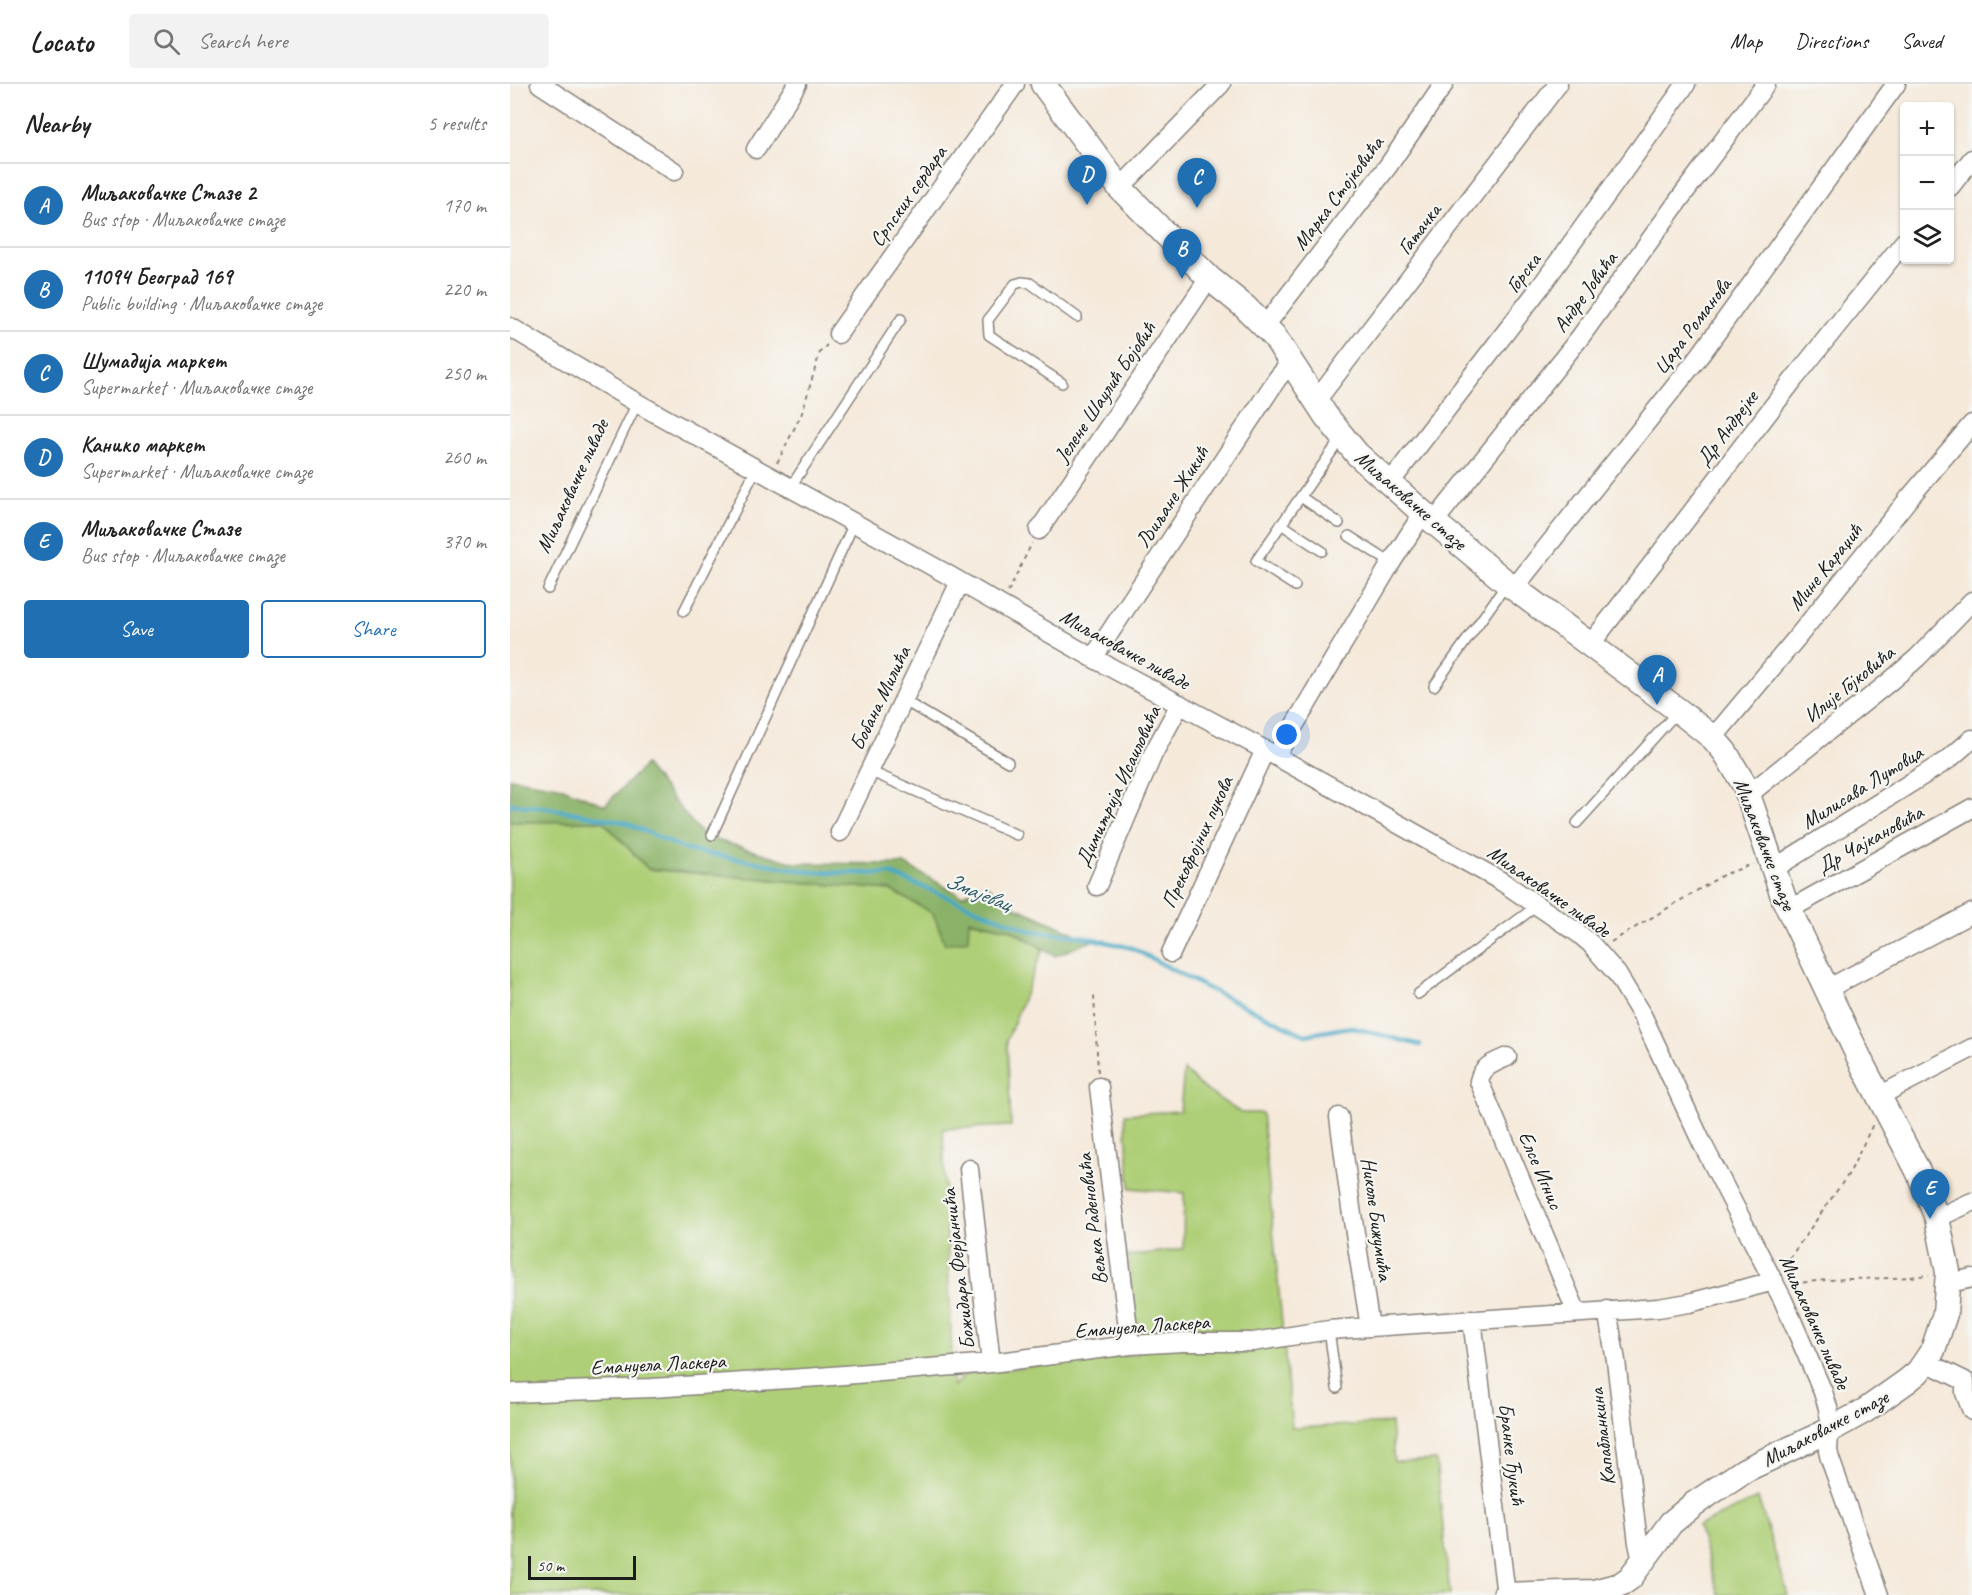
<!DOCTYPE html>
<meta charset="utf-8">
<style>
body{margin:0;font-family:Caveat,sans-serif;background:#f2f2f2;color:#222}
.controls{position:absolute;right:18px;top:18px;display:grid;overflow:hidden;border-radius:6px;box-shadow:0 2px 4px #0004}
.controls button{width:54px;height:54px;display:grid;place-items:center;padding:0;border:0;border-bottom:2px solid #e0e0e0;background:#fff;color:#222;font:30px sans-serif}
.scale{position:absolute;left:18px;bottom:15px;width:108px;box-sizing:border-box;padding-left:6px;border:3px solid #1c1c1c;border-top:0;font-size:16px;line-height:21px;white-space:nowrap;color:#1c1c1c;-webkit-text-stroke:4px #f6f6f2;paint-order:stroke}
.you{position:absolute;left:777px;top:651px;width:21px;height:21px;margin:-15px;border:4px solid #fff;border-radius:50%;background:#1a73e8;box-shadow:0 0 0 9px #1a73e833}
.badge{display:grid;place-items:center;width:39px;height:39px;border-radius:50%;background:#1f6fb2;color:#fff;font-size:20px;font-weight:700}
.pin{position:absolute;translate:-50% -50px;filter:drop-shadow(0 2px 3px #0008)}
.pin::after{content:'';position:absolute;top:32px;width:21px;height:18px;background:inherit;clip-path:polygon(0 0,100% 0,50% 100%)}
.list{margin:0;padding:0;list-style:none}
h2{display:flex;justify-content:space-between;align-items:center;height:78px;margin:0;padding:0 24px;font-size:26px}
h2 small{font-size:20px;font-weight:400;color:#767676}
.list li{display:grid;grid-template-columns:39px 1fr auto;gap:18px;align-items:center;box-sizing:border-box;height:84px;padding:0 24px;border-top:2px solid #e0e0e0}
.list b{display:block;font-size:22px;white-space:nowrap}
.list p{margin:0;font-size:20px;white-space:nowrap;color:#767676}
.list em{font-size:20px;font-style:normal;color:#767676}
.actions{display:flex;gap:12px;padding:18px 24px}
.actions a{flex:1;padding:14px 0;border:2px solid #1f6fb2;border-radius:6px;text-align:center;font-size:21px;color:#1f6fb2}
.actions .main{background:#1f6fb2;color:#fff}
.icon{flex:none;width:33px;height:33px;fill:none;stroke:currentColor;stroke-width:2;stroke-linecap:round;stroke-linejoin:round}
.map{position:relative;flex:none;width:1462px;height:1511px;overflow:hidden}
header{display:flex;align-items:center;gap:36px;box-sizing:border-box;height:84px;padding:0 30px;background:#fff;border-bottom:2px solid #e0e0e0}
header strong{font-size:28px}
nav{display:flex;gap:33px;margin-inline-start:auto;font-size:21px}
.search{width:420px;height:54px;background:#f2f2f2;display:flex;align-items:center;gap:15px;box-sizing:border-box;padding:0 21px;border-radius:6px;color:#767676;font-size:22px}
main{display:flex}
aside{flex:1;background:#fff}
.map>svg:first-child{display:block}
</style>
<header>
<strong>Locato</strong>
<div class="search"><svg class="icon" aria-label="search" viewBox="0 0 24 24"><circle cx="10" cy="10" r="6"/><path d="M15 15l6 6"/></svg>Search here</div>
<nav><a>Map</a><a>Directions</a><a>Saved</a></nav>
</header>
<main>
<aside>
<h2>Nearby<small>5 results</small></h2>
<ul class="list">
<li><span class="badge">A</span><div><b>Миљаковачке Стазе 2</b><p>Bus stop · Миљаковачке стазе</p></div><em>170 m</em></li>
<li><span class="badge">B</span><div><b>11094 Београд 169</b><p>Public building · Миљаковачке стазе</p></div><em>220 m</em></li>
<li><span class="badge">C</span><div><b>Шумадија маркет</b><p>Supermarket · Миљаковачке стазе</p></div><em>250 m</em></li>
<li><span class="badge">D</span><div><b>Канико маркет</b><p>Supermarket · Миљаковачке стазе</p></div><em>260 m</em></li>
<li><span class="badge">E</span><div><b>Миљаковачке Стазе</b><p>Bus stop · Миљаковачке стазе</p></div><em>370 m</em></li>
</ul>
<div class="actions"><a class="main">Save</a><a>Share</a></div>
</aside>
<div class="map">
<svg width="1462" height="1511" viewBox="0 0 1462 1511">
<rect width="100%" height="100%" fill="#f6f6f2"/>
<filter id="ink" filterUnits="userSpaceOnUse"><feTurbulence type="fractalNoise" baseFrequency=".0167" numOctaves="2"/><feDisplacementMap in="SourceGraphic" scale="12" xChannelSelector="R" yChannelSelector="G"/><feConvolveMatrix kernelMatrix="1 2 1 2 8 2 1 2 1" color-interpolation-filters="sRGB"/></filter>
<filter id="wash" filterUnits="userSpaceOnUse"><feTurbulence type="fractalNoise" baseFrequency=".008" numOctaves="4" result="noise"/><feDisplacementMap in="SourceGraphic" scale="24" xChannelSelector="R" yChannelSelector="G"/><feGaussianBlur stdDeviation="1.35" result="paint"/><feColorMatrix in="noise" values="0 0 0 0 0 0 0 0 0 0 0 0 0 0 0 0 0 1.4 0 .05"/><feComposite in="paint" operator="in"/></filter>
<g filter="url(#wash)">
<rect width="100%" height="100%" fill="#f5e9da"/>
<path fill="#aecf77" stroke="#65764a" stroke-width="1.5" d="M93 737 138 785 381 806 423 829 500 845 533 865 497 956 501 1042 433 1045 443 1302 456 1290 628 1270 618 1172 673 1165 674 1109 620 1104 615 1030 670 1027 674 986 694 1005 731 1029H752L782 1344 881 1339 884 1378 926 1376 940 1511H0V738Z
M1248 1414 1278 1511H1209L1188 1442Z"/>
<path fill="#8ab268" stroke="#536742" stroke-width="1.5" d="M135 681 193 752 285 779 394 780 452 812 476 800 499 820 582 857 545 872 500 845 459 836 458 856 435 860 423 829 380 806 138 785 93 737 0 738V694L48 702 95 721Z"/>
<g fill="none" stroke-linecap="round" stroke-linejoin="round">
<path stroke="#46a9c5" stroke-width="4.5" d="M0 720 38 724 114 738 177 766 302 788 381 790 521 847 570 852 622 864 697 904 795 951 840 943 910 961"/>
</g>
</g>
<g filter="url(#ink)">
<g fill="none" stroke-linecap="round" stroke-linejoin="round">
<g stroke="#88827b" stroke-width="12">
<path id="lane" d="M552 299 479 251 478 236 505 200 512 198 520 199 567 233
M280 404 391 235
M791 413 829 439
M771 440 812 467
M839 452 881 479
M785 502 746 477 832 353
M38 505 127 319
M174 527 246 385
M924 602 996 501
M393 616 498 678
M359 687 507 751
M1067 739 1168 627
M202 751 344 439
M908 910 1028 821
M819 1246 827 1304"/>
</g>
<g stroke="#88827b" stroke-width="21">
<path id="street" d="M30 0 164 87
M246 65 287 0
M1440 103 1462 75
M610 104 711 0
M755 242 878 82 934 0
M0 243 127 319 433 488 583 574 755 666 991 797 1068 849 1081 860 1107 890 1133 933 1192 1059 1273 1216 1313 1308 1318 1324 1320 1336 1318 1367 1320 1375 1369 1511
M328 250 505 0
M806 317 1048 0
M879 400 1031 202 1176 0
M924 438 1071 252 1174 109 1256 0
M529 446 699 194
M1004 504 1191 270 1386 0
M1080 561 1284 295 1394 158
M583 574 767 295 781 278
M1203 654 1285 556 1400 413 1462 340
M766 672 881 479 913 429
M1238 711 1378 599 1407 574 1462 517
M330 748 450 498
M1263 785 1439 675 1462 655
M587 802 643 670 670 620
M1280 825 1462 724
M661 869 755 666
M1317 905 1462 829
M997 973C984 979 972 982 969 997L1067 1229
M589 1003 620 1261
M1369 1012 1462 964
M829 1033 841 1124 860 1243
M459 1085 481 1279
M1427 1134 1462 1118
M1439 1199 1462 1194
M1097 1226 1106 1277 1128 1459 1130 1468 1135 1474
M962 1235 996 1511
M1416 1278 1455 1297
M1455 1297V1309L1462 1327
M0 1309 142 1304 309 1293 481 1279 620 1261 673 1258H743L819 1246 860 1243 1148 1224 1179 1219 1264 1197"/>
</g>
<g stroke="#88827b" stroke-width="27">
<path id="secondary" d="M533 0 610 104 699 194 735 223 764 252 816 332 847 370 913 429 997 499 1169 627 1203 654 1215 668 1235 702 1274 815 1353 982 1408 1087 1427 1134 1438 1188 1435 1230 1423 1266 1408 1288 1397 1297 1356 1326 1320 1346 1235 1386 1184 1420 1161 1439 1120 1494 1110 1501 1083 1508 995 1511"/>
</g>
<path stroke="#88827b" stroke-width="2" stroke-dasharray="4.5 4.5" stroke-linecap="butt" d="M267 379 292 329 310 268 317 261
M498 508 522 459
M1101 858 1213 791 1243 780
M584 912 588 988
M1274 1182 1340 1088 1363 1040
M1284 1200C1329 1192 1374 1197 1419 1191"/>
<use href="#lane" stroke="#fff" stroke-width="9"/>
<use href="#street" stroke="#fff" stroke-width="18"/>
<use href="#secondary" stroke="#fff" stroke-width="24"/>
</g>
</g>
<g text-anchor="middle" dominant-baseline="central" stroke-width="4.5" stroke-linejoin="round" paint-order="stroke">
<g font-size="21" fill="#1c1c1c" stroke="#f6f6f2">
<text transform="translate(828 109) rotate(-53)">Марка Стојковића</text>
<text transform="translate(398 112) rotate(-55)">Српских сердара</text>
<text transform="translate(909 145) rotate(-53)">Гатачка</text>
<text transform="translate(1013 189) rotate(-53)">Горска</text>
<text transform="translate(1075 208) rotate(-54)">Андре Јовића</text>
<text transform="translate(1182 242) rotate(-53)">Цара Романова</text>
<text transform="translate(595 308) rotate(-56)">Јелене Шаулић Бојовић</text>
<text transform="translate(1217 344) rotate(-53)">Др Андрејке</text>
<text transform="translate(62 402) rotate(-65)">Миљаковачке ливаде</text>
<text transform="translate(662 413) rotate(-57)">Љиљане Жикић</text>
<text transform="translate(901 416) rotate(41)">Миљаковачке стазе</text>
<text transform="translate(1315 483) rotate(-51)">Мине Караџић</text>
<text transform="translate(615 565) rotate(29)">Миљаковачке ливаде</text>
<text transform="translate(1339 600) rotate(-39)">Илије Гојковића</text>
<text transform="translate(370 614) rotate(-64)">Бобана Милића</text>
<text transform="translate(608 702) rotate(-65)">Димитрија Исаиловића</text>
<text transform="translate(1352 703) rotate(-32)">Милисава Лутовца</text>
<text transform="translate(1360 755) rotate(-29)">Др Чајкановића</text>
<text transform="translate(687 758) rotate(-65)">Прекобројних пукова</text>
<text transform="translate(1255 760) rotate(69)">Миљаковачке стазе</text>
<text transform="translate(1039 807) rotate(35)">Миљаковачке ливаде</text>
<text transform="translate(1031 1086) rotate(67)">Елсе Игнис</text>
<text transform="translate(582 1135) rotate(-97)">Вељка Раденовића</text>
<text transform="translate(867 1135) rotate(82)">Николе Бижумића</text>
<text transform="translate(448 1185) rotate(-97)">Божидара Ферјанчића</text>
<text transform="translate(1305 1238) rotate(66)">Миљаковачке ливаде</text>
<text transform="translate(632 1242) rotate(-4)">Емануела Ласкера</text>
<text transform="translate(148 1280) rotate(-3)">Емануела Ласкера</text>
<text transform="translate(1315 1344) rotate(-28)">Миљаковачке стазе</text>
<text transform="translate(1092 1353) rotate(-97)">Капабланкина</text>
<text transform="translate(1002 1370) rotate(83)">Бранке Ђукић</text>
</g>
<g font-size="22" font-style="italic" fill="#2f5b68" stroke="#f6f6f2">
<text transform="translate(468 808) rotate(22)">Змајевац</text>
</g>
</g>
</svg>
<div class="controls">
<button>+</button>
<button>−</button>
<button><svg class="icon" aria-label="layers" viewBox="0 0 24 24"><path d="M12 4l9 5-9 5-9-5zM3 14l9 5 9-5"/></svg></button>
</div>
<div class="scale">50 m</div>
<div class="you"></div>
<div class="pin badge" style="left:1147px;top:621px">A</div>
<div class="pin badge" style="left:672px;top:195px">B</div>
<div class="pin badge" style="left:687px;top:124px">C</div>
<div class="pin badge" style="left:577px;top:121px">D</div>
<div class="pin badge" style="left:1420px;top:1135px">E</div>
</div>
</main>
